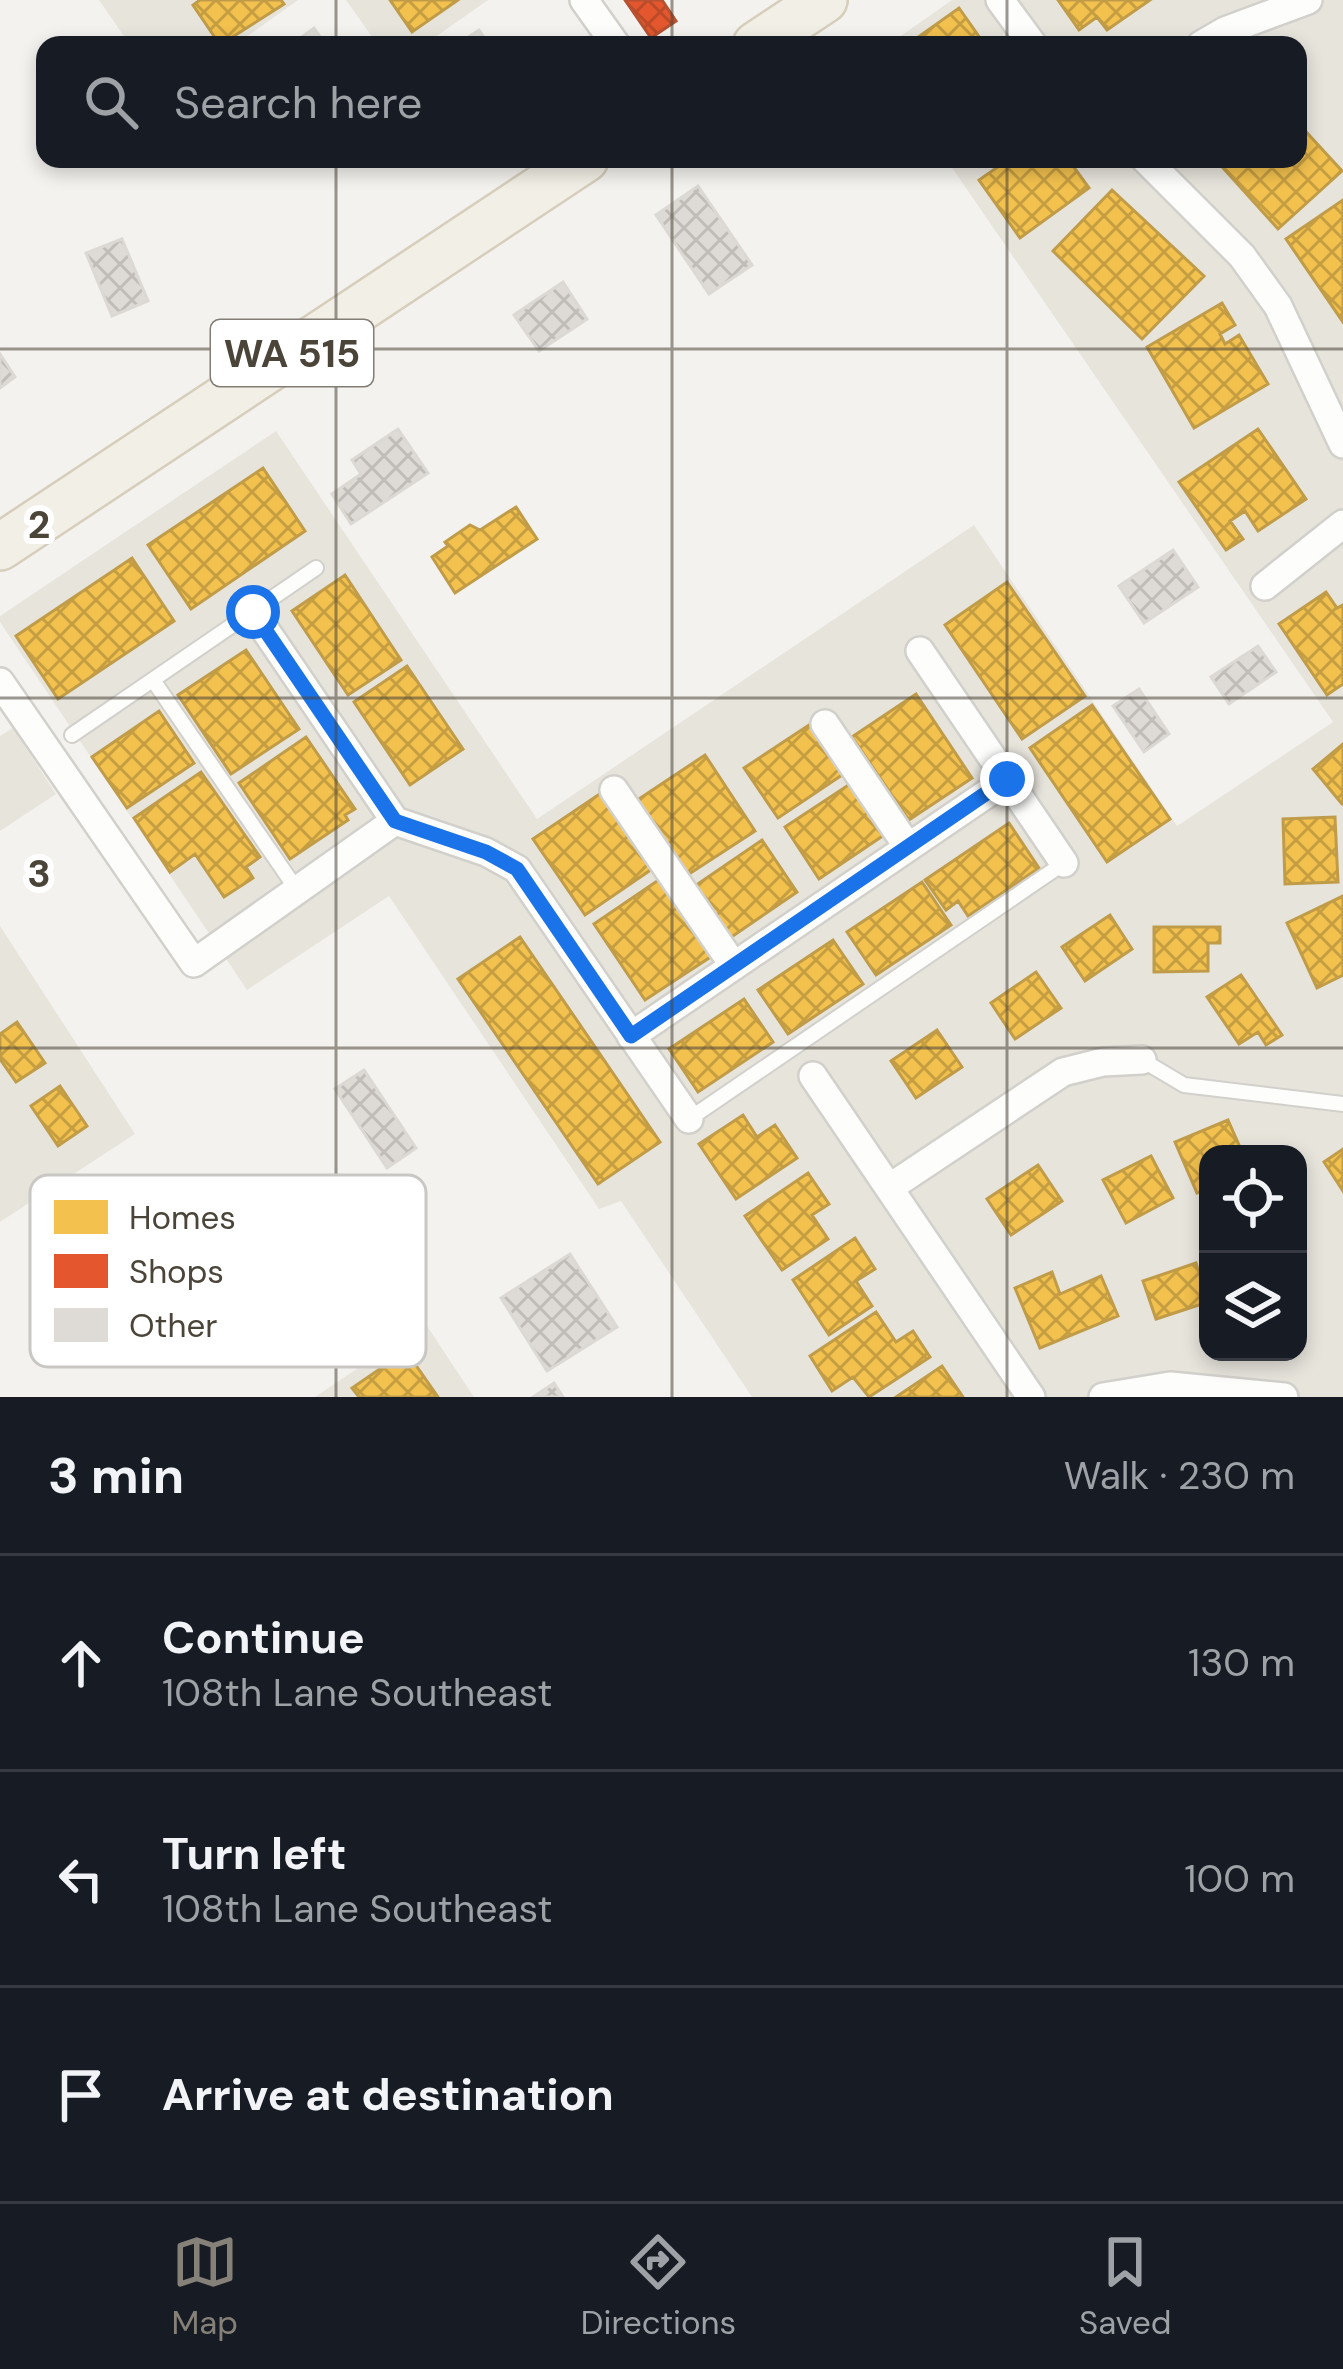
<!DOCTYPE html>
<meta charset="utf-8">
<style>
body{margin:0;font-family:"DM Sans",sans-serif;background:#20242c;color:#f1f3f6}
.controls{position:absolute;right:36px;bottom:36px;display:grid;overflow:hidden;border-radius:24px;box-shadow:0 6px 18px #0003}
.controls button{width:108px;height:108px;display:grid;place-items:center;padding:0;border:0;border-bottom:3px solid #363941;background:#171b24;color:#f1f3f6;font:60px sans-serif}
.stop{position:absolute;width:36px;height:36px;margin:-27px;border:9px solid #1a73e8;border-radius:50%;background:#fff}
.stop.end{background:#1a73e8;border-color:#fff;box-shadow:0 3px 12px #0008}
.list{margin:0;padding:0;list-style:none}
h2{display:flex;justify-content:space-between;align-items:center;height:156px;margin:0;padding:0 48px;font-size:51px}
h2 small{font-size:39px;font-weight:400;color:#9ea1a6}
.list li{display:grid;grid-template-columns:78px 1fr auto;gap:36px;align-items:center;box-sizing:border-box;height:216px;padding:0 48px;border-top:3px solid #363941}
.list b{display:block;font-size:45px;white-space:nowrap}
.list p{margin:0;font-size:39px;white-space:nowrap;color:#9ea1a6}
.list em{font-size:39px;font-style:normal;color:#9ea1a6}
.icon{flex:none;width:66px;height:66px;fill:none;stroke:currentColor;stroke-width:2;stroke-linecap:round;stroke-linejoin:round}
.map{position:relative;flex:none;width:1343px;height:1397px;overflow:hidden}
.search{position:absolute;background:#171b24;box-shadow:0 6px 18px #0003;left:36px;right:36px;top:36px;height:132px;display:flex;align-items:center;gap:30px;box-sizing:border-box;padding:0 42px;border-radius:24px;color:#9ea1a6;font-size:45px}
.sheet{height:804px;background:#171b24}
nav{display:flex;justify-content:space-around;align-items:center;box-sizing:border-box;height:168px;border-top:3px solid #363941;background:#171b24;font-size:33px;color:#9ea1a6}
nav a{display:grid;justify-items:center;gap:6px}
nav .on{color:#868178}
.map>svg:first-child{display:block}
</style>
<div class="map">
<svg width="1343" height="1397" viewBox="0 0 1343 1397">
<defs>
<pattern id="homes-cross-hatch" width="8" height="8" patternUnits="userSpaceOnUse" patternTransform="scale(3)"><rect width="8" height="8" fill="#f2c14e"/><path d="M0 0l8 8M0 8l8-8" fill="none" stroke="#c69e42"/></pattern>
<pattern id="shops-cross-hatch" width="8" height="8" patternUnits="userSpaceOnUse" patternTransform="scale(3)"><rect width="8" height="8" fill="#e4572e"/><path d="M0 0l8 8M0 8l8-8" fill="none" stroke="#bb4a28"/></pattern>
<pattern id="building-cross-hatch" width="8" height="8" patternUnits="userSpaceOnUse" patternTransform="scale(3)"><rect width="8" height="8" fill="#dedbd6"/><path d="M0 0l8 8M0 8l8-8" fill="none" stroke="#c0bdb8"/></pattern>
</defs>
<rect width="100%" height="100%" fill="#f4f2ee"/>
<path fill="#e7e4dc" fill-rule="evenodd" d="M99 0H298L235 45H130Z
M346 0H488L424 45H378Z
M952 0H1343V1397H752L621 1201 599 1209 389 896 247 990 0 622V616L276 431 537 819 974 525 1177 826 1333 722 946 159H1298V45H888ZM1208 1154H1298V1352H1208Z
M13 728 56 794 0 831V736Z
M0 926 135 1134 0 1222Z
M425 1323 474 1397H315Z"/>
<path fill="url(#homes-cross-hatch)" stroke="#c09c48" stroke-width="3" d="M200 0H281L284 4 220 45 193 5Z
M390 0H458L412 32Z
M1058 0H1150L1107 30 1097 17 1079 30Z
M959 8 985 45H907Z
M1298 123 1342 171 1278 229 1215 159H1298Z
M1009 159H1068L1089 188 1020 238 979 180Z
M1112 190 1204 276 1142 339 1053 251Z
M1343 200V322L1286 239Z
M1222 303 1235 325 1220 334 1225 344 1239 335 1268 384 1194 428 1147 347Z
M1258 429 1306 499 1258 531 1245 511 1230 521 1243 539 1226 550 1179 482Z
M263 468 305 531 191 609 148 545Z
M516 507 537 539 455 593 432 557 448 546 445 542 470 525 480 530Z
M132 558 174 621 58 699 16 636Z
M345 575 401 660 348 695 292 611Z
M1007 582 1085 696 1022 739 945 625Z
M1326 592 1337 608 1343 605V684L1327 695 1279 624Z
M246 650 299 729 231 774 178 695Z
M407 666 463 749 410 785 354 702Z
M916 694 972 778 909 820 852 737Z
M1092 705 1170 819 1107 862 1030 748Z
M159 711 194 763 127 808 92 757Z
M812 723 845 773 778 818 744 768Z
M306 737 355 809 345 815 348 820 290 859 239 783Z
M1343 744V804H1342L1313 769Z
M705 755 755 831 686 876 636 801Z
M201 772 260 857 246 867 253 878 224 897 195 854 170 872 134 818Z
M853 782 887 833 819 879 785 827Z
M601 793 652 869 585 915 533 839Z
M1335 817 1338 882 1285 884 1283 819Z
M1009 823 1039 868 968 916 958 901 946 910 925 880Z
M762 840 797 892 730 938 695 886Z
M660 879 712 956 645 1000 594 924Z
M922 882 951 925 876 975 847 932Z
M1343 896V975L1317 988 1287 923Z
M1110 915 1132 949 1085 981 1062 947Z
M1154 927H1220V943H1208V971L1154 972Z
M520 937 660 1142 598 1184 458 979Z
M833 940 863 984 788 1034 758 990Z
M1036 972 1061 1008 1015 1039 991 1003Z
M1241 975 1282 1035 1266 1045 1258 1032 1239 1044 1207 997Z
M744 999 773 1042 698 1092 669 1049Z
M17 1022 45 1063 16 1082 0 1059V1034Z
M937 1030 962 1067 916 1098 891 1061Z
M60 1086 87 1126 58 1146 31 1106Z
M743 1115 757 1137 775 1125 797 1158 736 1199 699 1144Z
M1228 1120 1243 1154H1208V1188L1197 1193 1175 1142Z
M1343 1149V1191L1324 1162Z
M1151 1156 1173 1198 1126 1223 1103 1180Z
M1038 1165 1062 1201 1011 1235 987 1199Z
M808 1173 829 1204 812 1215 828 1239 782 1270 745 1216Z
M855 1238 875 1269 856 1281 872 1306 829 1335 793 1280Z
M1196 1263 1208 1302 1156 1319 1143 1281Z
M1052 1272 1060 1294 1101 1276 1118 1316 1040 1348 1015 1288Z
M876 1312 896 1342 913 1331 930 1357 869 1397 853 1377 832 1391 810 1356Z
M406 1351 438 1397H359L352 1388Z
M942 1366 963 1397H896Z"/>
<path fill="url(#shops-cross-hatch)" stroke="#b65131" stroke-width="3" d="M625 0H662L676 21 651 38Z"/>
<path fill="url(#building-cross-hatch)" stroke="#dcd9d4" stroke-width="3" d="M314 28 326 45H291Z
M479 30 489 45H456Z
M698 186 752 265 709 294 656 215Z
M122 239 148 301 112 316 86 253Z
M563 282 587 319 539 351 514 315Z
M0 354 15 377 0 388Z
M398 429 428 473 351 524 332 494 361 474 352 460Z
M1173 550 1198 587 1144 623 1119 586Z
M1258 646 1276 672 1229 704 1211 677Z
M1139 689 1169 734 1144 752 1113 706Z
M364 1070 416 1148 387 1168 335 1089Z
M570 1254 617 1327 547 1371 501 1298Z
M554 1383 563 1397H533Z"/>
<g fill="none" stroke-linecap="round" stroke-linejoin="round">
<g stroke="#d2d0cb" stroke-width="18">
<path id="lane" d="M153 680 297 890
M72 735 316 568
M1142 1060 1184 1085 1343 1104
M689 1119 1064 863"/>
</g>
<g stroke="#d2d0cb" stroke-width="32">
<path id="street" d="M584 0 616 45
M1000 0 1033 45
M1201 45 1225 31 1308 0
M1145 159 1242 256 1278 306 1343 444
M1265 586 1343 524
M253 612 395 821 486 852 517 869 689 1119
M920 651 1064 863
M0 682 194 963 395 821
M825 724 908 847
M614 790 734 966
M631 1036 1007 780
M813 1076 1031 1397
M889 1188 1063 1072 1103 1062 1142 1060
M1103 1397 1170 1386 1284 1397"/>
</g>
<g stroke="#d6cebb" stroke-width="50">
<path id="primary" d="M756 45 824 0
M0 547 585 159"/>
</g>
<use href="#lane" stroke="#fdfdfc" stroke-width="14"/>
<use href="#street" stroke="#fdfdfc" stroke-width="27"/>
<use href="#primary" stroke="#f2efe6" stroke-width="45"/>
</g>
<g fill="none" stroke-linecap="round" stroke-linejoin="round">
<path stroke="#1a73e8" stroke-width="15" d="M253 612 395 821 486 852 517 869 631 1036 1007 779"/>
</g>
<path fill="none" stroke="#4b4439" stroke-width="3" stroke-opacity="0.55" d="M336 0V45M672 0V45M1007 0V45M336 159V1397M672 159V1397M1007 159V1397M0 349H1343M0 698H1343M0 1048H1343"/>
<g text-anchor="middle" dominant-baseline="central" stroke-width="12" stroke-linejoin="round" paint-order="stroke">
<rect fill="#fff" stroke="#817c74" stroke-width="3" x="211" y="320" width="162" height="66" rx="9"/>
<g font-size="39" font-weight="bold" fill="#4b4439">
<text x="292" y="353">WA 515</text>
</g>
</g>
<rect x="30" y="1175" width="396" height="192" rx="18" fill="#fff" stroke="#c9c7c4" stroke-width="3"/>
<rect x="54" y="1200" width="54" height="34" fill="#f2c14e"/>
<rect x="54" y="1254" width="54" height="34" fill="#e4572e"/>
<rect x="54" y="1308" width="54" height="34" fill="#dedbd6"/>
<g font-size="33" fill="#4b4439">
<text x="129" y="1229">Homes</text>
<text x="129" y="1283">Shops</text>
<text x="129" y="1337">Other</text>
</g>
<g font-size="39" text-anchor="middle" font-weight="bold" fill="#4b4439" stroke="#fff" stroke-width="12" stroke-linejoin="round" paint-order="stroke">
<text x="39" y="538">2</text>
<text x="39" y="887">3</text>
</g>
</svg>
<div class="controls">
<button><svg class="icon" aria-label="locate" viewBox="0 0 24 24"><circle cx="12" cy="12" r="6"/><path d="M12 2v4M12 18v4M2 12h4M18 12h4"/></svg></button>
<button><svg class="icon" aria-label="layers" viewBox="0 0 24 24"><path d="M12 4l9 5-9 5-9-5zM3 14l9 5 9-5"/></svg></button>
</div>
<div class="stop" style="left:253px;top:612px"></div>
<div class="stop end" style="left:1007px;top:779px"></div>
<div class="search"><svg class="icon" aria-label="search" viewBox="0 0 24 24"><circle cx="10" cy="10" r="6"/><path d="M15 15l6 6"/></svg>Search here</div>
</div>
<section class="sheet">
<h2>3 min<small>Walk · 230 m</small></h2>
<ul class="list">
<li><svg class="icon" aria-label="ahead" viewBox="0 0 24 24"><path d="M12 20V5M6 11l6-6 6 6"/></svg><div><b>Continue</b><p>108th Lane Southeast</p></div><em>130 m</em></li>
<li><svg class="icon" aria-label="left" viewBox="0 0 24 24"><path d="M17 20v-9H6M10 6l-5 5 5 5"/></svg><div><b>Turn left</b><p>108th Lane Southeast</p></div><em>100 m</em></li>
<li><svg class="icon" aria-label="arrive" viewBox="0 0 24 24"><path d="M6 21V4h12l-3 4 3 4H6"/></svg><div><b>Arrive at destination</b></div></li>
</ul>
</section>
<nav>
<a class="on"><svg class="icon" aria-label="map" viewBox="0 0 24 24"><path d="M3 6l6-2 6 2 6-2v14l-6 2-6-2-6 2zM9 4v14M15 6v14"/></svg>Map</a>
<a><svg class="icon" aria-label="directions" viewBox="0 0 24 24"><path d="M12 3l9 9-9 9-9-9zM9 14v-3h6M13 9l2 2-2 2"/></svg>Directions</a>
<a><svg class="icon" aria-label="saved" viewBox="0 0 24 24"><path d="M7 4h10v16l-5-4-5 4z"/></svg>Saved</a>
</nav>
